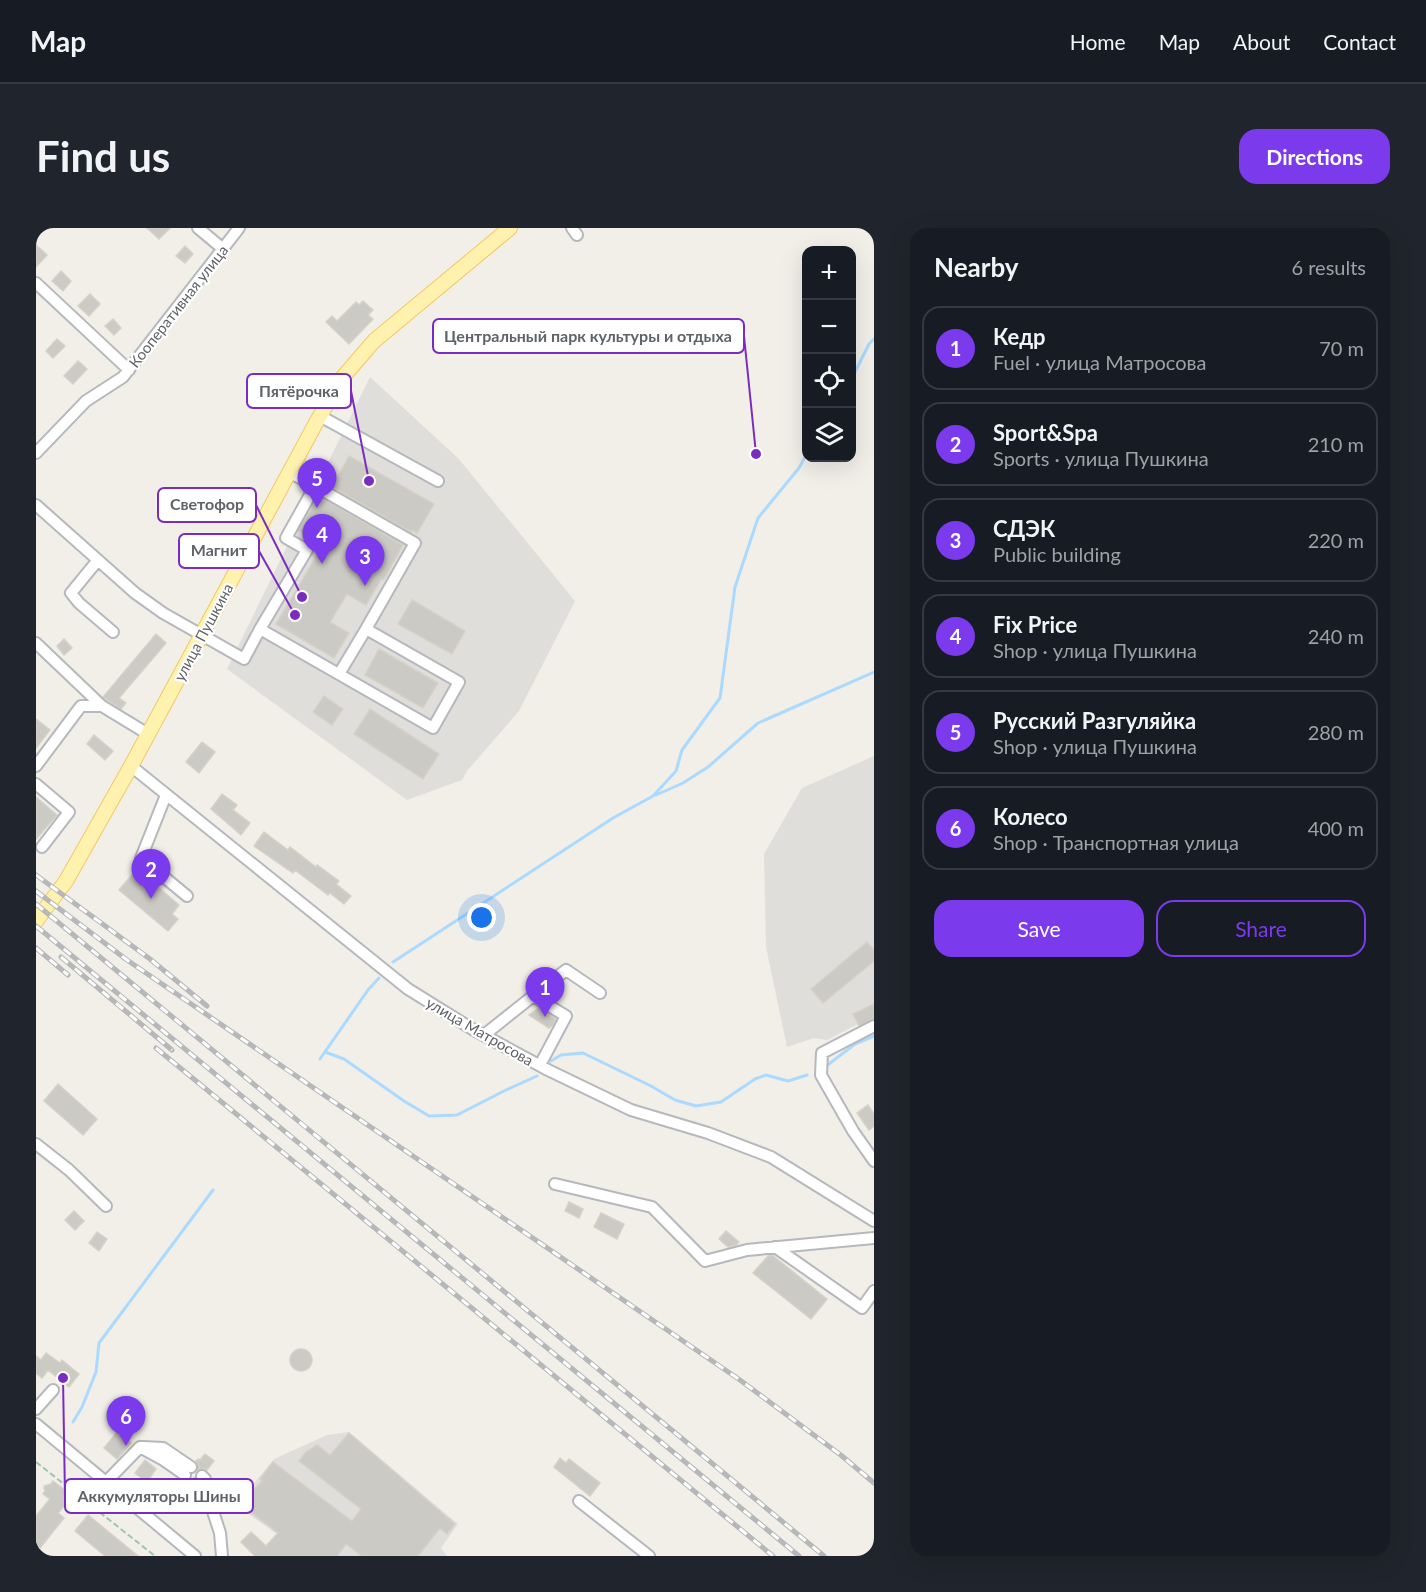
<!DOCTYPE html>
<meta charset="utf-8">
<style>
body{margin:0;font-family:Lato,sans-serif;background:#20242c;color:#f1f3f6}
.controls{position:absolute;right:18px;top:18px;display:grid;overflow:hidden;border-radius:12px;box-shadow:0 6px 24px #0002}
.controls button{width:54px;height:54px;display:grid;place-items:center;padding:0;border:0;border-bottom:2px solid #363941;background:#171b24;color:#f1f3f6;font:30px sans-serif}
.you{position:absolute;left:446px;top:690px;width:21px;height:21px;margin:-15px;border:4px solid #fff;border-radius:50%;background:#1a73e8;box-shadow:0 0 0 9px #1a73e833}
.badge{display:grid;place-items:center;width:39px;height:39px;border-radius:50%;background:#7c3aed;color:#fff;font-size:20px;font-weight:700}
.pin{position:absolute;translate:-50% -50px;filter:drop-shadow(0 2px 3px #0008)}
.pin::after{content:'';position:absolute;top:32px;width:21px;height:18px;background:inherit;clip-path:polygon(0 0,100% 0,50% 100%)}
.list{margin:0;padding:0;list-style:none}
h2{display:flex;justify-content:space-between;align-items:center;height:78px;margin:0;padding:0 24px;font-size:26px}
h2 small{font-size:20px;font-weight:400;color:#9ea1a6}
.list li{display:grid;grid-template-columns:39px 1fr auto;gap:18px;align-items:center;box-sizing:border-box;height:84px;margin:0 12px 12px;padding:0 12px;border:2px solid #363941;border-radius:18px}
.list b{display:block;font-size:22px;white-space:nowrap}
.list p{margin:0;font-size:20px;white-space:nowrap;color:#9ea1a6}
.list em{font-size:20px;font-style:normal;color:#9ea1a6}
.actions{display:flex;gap:12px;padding:18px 24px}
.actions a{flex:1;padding:14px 0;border:2px solid #7c3aed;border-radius:18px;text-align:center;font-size:21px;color:#7c3aed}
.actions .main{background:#7c3aed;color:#fff}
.icon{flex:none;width:33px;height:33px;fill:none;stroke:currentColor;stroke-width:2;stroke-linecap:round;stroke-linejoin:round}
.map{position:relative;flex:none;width:838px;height:1328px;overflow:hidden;border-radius:18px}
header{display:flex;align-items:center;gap:36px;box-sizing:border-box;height:84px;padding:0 30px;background:#171b24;border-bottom:2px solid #363941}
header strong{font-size:28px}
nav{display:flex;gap:33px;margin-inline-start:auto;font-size:21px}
.intro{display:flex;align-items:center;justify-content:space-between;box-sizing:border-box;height:144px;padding:0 36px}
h1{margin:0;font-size:42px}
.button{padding:15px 27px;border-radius:18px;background:#7c3aed;color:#fff;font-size:21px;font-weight:700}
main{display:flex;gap:36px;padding:0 36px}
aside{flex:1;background:#171b24;border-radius:18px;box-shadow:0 6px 24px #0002}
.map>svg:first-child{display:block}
</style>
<header>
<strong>Map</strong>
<nav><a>Home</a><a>Map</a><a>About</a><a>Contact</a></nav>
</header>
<div class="intro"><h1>Find us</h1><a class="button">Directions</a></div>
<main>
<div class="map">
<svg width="838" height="1328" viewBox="0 0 838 1328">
<rect width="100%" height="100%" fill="#f1efe8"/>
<path fill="#e0deda" d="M334 149 422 230 539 373 483 483 431 543 426 552 371 572 191 441Z
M838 528V788L791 812 778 810 751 819 730 719 728 626 766 560Z
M313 1204 422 1296 405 1320 411 1328H272L200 1277 238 1231 291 1207Z"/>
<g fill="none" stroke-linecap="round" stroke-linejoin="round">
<path stroke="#aadaff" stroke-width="3" d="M816 150 833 116 838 111
M620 567 647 555 672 539 722 495 838 444
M357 734 577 590 617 568 640 543 646 522 684 470 699 359 722 290 763 240 770 227
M289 824 308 831 368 873 393 888 421 887 470 862 501 848
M284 831 332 762 343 750
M515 833 525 827 547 825 615 858 639 872 660 878 685 874 719 851 730 847 752 853 771 847
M789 839 819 816 838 808
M37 1194 46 1179 60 1144 63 1115 177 962"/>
</g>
<path fill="#cccac5" stroke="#d6d1c6" stroke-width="1.5" d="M111 0H134L123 11Z
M0 17 11 27 0 39Z
M149 18 157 26 149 35 140 28Z
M25 43 35 53 27 63 16 53Z
M54 66 64 76 53 88 42 78Z
M327 73 337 82 332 87 337 91 313 116 290 94 296 88 301 93 320 74 323 77Z
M77 91 85 100 78 107 69 98Z
M21 111 29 118 17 130 10 123Z
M42 133 51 141 37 156 28 148Z
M313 228 398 276 381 305 376 302 375 304 296 259Z
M282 268 367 317 348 351 346 350 330 377 311 366 294 394 313 405 298 430 240 396 287 317 263 303Z
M376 372 429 403 416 426 362 396Z
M120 406 130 415 83 470 90 475 85 481 67 469Z
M28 411 36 420 28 427 21 418Z
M343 421 402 455 387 480 329 447Z
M288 468 307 481 296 497 277 484Z
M334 481 403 526 387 551 318 506Z
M0 491 14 502 0 520Z
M58 507 77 523 69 532 51 516Z
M166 514 179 524 163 545 150 534Z
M186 566 201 577 197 582 214 595 205 607 175 581Z
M0 569 21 587 0 611Z
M228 604 252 622 254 619 280 639 281 637 303 653 300 656 315 668 308 676 294 665 292 667 259 642 257 645 218 618Z
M101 641 143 677 136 686 142 691 132 703 83 662Z
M831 714 838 722V733L787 775 775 761Z
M838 776V791L823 798 817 786Z
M503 780 520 791 517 797 513 800 493 787Z
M22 856 61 891 47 907 8 873Z
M832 877 838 886V898L833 902 821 885Z
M533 974 547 981 543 990 529 983Z
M38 983 48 993 39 1002 29 992Z
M565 985 588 996 581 1011 558 999Z
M690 1003 703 1014 700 1017 692 1019 683 1011Z
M61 1004 71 1011 63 1023 53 1015Z
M736 1027 791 1071 775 1091 717 1045 732 1028Z
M254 1132a11 11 0 1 1 22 0a11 11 0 1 1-22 0Z
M10 1125 24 1135 26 1132 43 1146 33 1159 12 1142 6 1150 0 1145V1128L5 1132Z
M82 1203 95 1215 81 1231 68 1220Z
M313 1205 419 1296 411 1306 404 1300 382 1328H326L310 1316 301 1328H219L205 1314 215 1304 230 1318 242 1305 204 1276 226 1253 224 1251 237 1234 316 1293 325 1281 263 1233 270 1224 281 1217 294 1227Z
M169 1226 178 1233 171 1242 167 1241 162 1242V1236L160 1233 162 1231 164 1232Z
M524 1230 530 1235 533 1231 564 1255 554 1268 518 1239Z
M109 1232 120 1241 111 1254 99 1245Z
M17 1253 37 1268 22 1285 28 1290 0 1325V1288L14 1271 7 1266 9 1263 8 1258 15 1256Z
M52 1287 102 1328H69L39 1303Z"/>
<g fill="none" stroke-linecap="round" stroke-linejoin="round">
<g stroke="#b5b8bc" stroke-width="14">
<path id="minor" d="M162 0 186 20
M536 0 541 7
M0 55 93 142
M284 188 402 253
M0 225 50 173 87 149 203 0
M253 244 279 258
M0 277 99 365 127 385 208 431 224 401 271 322 250 310 279 258 379 315 330 401 423 454 397 500 224 401
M62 332 35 365 43 375 77 404
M0 415 66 478
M303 446 330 401
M0 538 45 478H66L112 506
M95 538 372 761 438 802 512 842 595 882 672 905 735 929 838 993
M0 556 33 584 6 619
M130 567 105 630 151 668
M497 768 530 742 564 765
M838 798 786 825 785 847 817 903 838 933
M448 807 497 768 530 788 504 837
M0 916 33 942 70 978
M519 956 616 979 669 1033 711 1022 838 1010
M739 1019 826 1080 838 1063
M0 1181 17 1162
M0 1196 159 1328
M107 1219 127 1220 155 1239
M166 1248 169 1251 171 1265
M70 1254 104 1219 126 1231 149 1247
M160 1256 171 1265 184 1305 186 1328
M543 1273 613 1328"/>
</g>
<g stroke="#f2c960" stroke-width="16">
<path id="major" d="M0 693 30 653 95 538 281 193 307 149 338 113 474 0"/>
</g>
<path stroke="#9cc7a9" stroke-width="2" stroke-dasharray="6 3" stroke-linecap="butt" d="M0 1234 119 1328"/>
<use href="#minor" stroke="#fff" stroke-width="10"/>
<use href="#major" stroke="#fff2af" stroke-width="14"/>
<g stroke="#b6b7b8" stroke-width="5">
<path id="rail" d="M0 647 114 731 171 778
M0 663 91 732 704 1152 806 1228 838 1255
M0 676 788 1328
M0 698 763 1328
M0 720 32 747
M25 729 136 822
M120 820 737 1328"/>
</g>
<use href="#rail" stroke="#fff" stroke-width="3" stroke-dasharray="9" stroke-linecap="butt"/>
</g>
<g text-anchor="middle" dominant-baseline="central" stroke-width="4.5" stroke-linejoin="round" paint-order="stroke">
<g font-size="15" fill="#5f6368" stroke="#fff">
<text transform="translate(142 78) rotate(-52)">Кооперативная улица</text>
<text transform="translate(167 404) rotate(-62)">улица Пушкина</text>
<text transform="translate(444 803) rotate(30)">улица Матросова</text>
</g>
</g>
<path fill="none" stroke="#7b2cbf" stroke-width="2" d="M720 226L708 108M333 253L315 163M266 369L220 277M259 387L223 323M27 1150L29 1268"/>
<g fill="#7b2cbf" stroke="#fff" stroke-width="2">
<circle cx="720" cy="226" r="6"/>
<circle cx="333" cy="253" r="6"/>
<circle cx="266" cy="369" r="6"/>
<circle cx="259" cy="387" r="6"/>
<circle cx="27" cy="1150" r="6"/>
</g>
<g fill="#fff" stroke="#7b2cbf" stroke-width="2">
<rect x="397" y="91" width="311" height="34" rx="6"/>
<rect x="211" y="146" width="104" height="34" rx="6"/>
<rect x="122" y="260" width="98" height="34" rx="6"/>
<rect x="143" y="306" width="80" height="34" rx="6"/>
<rect x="29" y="1251" width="188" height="34" rx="6"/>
</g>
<g font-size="16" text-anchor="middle" font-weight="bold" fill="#5f6368">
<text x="552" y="114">Центральный парк культуры и отдыха</text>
<text x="263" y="169">Пятёрочка</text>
<text x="171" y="282">Светофор</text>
<text x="183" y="328">Магнит</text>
<text x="123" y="1274">Аккумуляторы Шины</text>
</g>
</svg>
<div class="controls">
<button>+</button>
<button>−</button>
<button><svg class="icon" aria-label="locate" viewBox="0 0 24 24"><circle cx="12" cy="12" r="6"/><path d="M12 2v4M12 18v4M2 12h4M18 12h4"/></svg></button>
<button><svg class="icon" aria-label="layers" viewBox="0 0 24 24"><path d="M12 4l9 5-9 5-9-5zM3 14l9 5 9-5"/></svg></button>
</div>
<div class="you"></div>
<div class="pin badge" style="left:509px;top:789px">1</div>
<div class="pin badge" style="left:115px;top:671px">2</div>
<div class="pin badge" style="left:329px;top:358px">3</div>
<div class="pin badge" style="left:286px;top:336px">4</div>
<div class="pin badge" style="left:281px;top:280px">5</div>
<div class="pin badge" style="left:90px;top:1218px">6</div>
</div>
<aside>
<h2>Nearby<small>6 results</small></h2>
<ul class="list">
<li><span class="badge">1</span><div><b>Кедр</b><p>Fuel · улица Матросова</p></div><em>70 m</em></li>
<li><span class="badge">2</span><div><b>Sport&amp;Spa</b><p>Sports · улица Пушкина</p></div><em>210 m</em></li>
<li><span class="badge">3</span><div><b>СДЭК</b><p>Public building</p></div><em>220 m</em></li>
<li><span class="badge">4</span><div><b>Fix Price</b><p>Shop · улица Пушкина</p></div><em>240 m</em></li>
<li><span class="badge">5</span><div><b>Русский Разгуляйка</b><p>Shop · улица Пушкина</p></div><em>280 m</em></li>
<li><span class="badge">6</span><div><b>Колесо</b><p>Shop · Транспортная улица</p></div><em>400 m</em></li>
</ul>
<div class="actions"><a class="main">Save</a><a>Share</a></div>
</aside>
</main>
